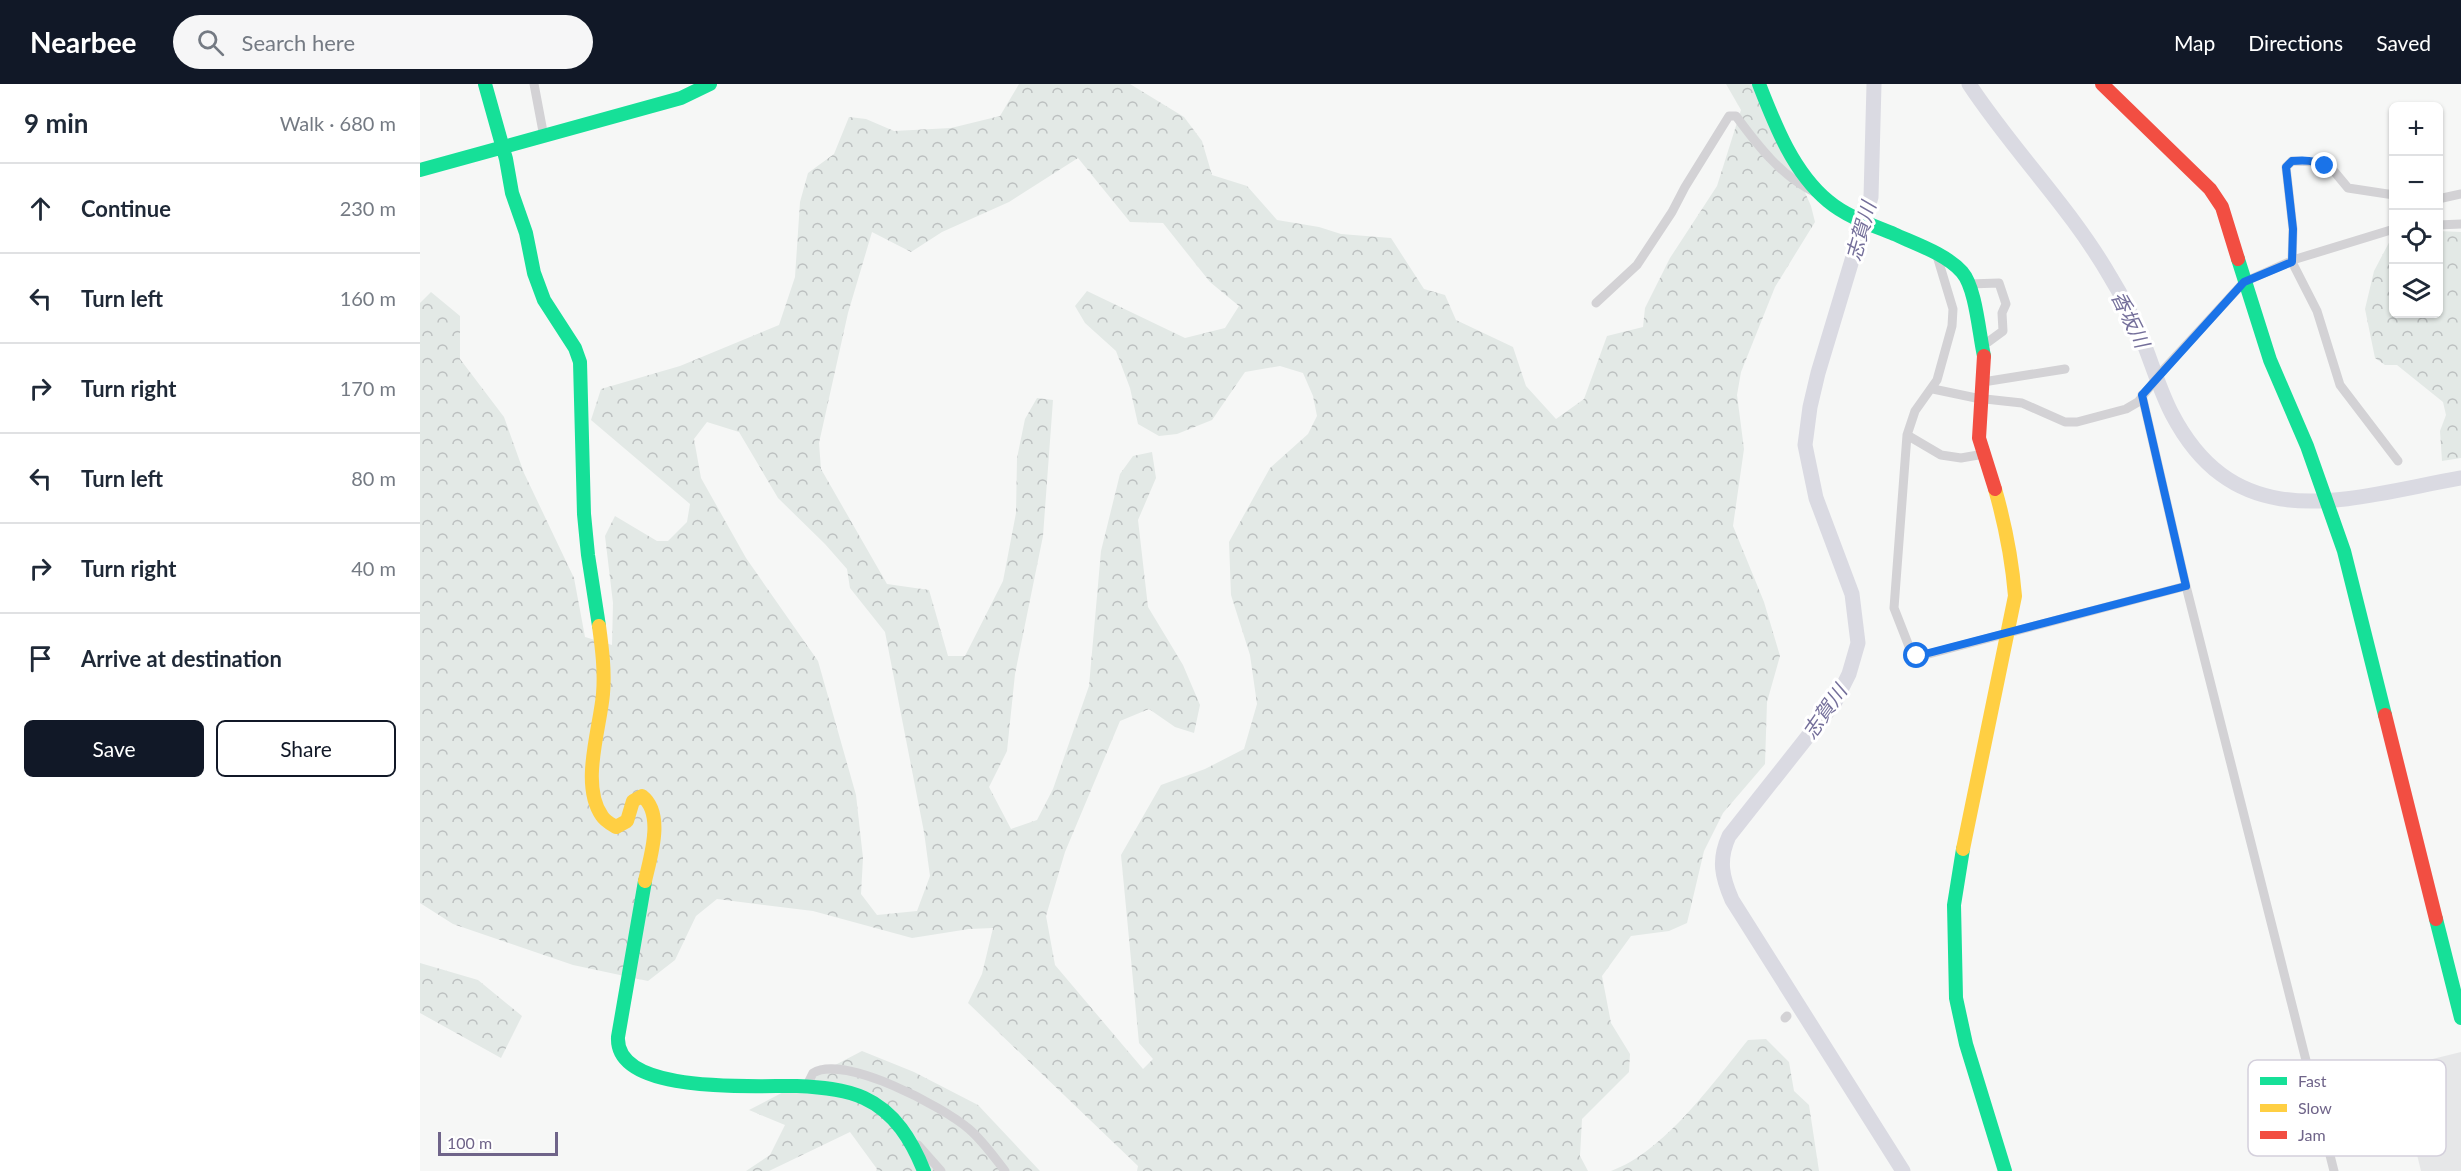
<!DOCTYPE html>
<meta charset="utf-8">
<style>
body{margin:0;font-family:Lato,"Noto Sans JP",sans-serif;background:#f6f6f7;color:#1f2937}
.controls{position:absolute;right:18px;top:18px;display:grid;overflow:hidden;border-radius:9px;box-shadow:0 2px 4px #0004}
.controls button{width:54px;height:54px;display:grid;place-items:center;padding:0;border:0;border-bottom:2px solid #e0e1e3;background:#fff;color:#1f2937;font:30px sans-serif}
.scale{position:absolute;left:18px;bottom:15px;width:120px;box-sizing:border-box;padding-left:6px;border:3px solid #6f6489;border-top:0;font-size:16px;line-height:21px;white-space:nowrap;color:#6f6489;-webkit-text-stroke:4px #fff;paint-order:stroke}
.stop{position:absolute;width:18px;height:18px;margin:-14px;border:4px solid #1a73e8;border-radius:50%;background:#fff}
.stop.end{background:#1a73e8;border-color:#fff;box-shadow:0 2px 6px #0008}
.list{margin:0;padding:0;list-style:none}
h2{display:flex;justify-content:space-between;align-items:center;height:78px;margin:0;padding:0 24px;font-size:26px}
h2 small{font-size:20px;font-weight:400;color:#747a83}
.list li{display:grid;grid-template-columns:39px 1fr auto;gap:18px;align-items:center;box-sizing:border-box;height:90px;padding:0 24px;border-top:2px solid #e0e1e3}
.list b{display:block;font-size:22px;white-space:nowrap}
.list em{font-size:20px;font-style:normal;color:#747a83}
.actions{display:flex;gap:12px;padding:18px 24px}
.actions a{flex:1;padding:14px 0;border:2px solid #111827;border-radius:9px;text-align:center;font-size:21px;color:#111827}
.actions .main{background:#111827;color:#fff}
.icon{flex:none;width:33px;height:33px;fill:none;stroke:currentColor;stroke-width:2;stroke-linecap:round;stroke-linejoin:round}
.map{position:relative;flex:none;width:2041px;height:1087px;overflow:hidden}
header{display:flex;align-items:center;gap:36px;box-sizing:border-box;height:84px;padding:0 30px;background:#111827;color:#fff}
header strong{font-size:28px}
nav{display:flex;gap:33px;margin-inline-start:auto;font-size:21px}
.search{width:420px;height:54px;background:#f6f6f7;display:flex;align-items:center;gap:15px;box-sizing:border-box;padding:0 21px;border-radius:33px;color:#747a83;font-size:22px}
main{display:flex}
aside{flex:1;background:#fff}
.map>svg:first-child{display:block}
</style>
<header>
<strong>Nearbee</strong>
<div class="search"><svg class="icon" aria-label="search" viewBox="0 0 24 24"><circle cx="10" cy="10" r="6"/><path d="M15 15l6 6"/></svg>Search here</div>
<nav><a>Map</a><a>Directions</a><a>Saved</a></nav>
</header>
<main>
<aside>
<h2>9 min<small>Walk · 680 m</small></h2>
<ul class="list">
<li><svg class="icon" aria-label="ahead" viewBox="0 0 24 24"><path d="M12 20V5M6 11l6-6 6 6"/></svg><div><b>Continue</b></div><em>230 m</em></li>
<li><svg class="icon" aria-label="left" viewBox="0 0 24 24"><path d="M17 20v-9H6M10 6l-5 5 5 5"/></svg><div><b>Turn left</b></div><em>160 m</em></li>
<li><svg class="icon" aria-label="right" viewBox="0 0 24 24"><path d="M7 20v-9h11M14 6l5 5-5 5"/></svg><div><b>Turn right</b></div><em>170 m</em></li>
<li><svg class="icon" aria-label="left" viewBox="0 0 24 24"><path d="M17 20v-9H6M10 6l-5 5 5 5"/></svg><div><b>Turn left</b></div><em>80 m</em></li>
<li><svg class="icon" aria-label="right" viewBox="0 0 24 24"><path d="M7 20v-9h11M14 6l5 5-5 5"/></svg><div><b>Turn right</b></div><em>40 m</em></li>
<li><svg class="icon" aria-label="arrive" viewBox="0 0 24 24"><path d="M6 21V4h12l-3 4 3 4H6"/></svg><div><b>Arrive at destination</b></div></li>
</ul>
<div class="actions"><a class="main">Save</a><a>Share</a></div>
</aside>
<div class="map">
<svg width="2041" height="1087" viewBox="0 0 2041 1087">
<defs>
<pattern id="forest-crowns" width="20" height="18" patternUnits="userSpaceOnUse" patternTransform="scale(1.5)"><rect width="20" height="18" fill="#e3e9e6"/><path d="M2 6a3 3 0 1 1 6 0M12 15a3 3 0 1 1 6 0" fill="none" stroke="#bcc0c0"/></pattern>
</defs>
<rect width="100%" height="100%" fill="#f6f7f6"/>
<path fill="#e6e7e8" d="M2041 968V1087H2001L1976 984Z"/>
<path fill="url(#forest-crowns)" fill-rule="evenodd" d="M599 0H710L764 33 782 57 792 91 827 102 857 136 899 143 921 150 971 154 1004 205 1025 211 1036 236 1093 263 1106 302 1136 335 1164 315 1187 252 1223 243 1225 224 1250 174 1297 102 1321 26 1306 0H1337L1391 122 1395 138 1355 203 1321 288 1317 311 1324 365 1313 442 1344 518 1360 572 1347 618 1345 680 1303 729 1284 767 1267 839 1249 847 1211 852 1182 892 1191 939 1210 970 1209 988 1162 1035 1160 1072 1168 1087H717L718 1082 548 919 562 890 573 844 549 845 492 854 393 827 297 815 276 832 255 876 228 897 153 881 33 840 0 819V219L11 208 40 232V275L84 333 104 389 154 494 165 553 192 561 193 519 185 452 195 432 237 457H248L267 438 270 420 171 336 181 305 260 282 359 241 375 193 380 118 388 89 414 70 429 33 446 35 474 47 531 44 580 32ZM658 74 710 138 743 139 790 198 819 222 805 244 765 254 667 207 655 222 665 239 696 267 710 304 718 340 739 352 757 350 792 336 825 288 860 282 883 289 893 312 897 332 888 350 850 384 809 458 811 511 830 571 837 620 824 665 785 685 741 701 701 771 719 959 733 975 723 985 635 881 626 832 645 768 700 637 729 625 755 643 774 649 780 621 763 581 728 523 718 436 736 394 732 368 713 372 700 390 681 467 669 602 633 705 617 736 591 745 569 703 587 667 595 590 623 452 633 316 617 314 605 335 597 374 596 429 583 497 545 572H528L509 506 467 500 401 385 399 359 428 229 452 148 491 168 522 148 589 118ZM287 338 319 348 358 414 405 460 427 485 430 504 465 548 504 748 510 792 497 827 457 831 441 810 443 774 436 711 398 577 326 474 281 394 274 355Z
M2019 147 2041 148V374L2022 377 2020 347 2026 331 2023 318 1977 281H1965L1955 274 1945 225 1954 187 1973 151 1974 230H2018Z
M0 879 58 896 102 932 81 974 0 929Z
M1346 955 1369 978 1374 1007 1389 1021 1399 1087H1191C1244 1068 1293 999 1328 956Z
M442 967 494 988 558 1021 620 1087H456L457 1085 430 1048 349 1087H326L350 1071 365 1041 329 1026Z"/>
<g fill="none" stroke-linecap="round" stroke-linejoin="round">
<path stroke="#dadae2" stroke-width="15" d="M1454 0 1451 113 1398 289 1390 323 1385 361 1396 414 1432 510 1438 559 1429 590 1415 618 1309 752C1298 776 1302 793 1312 816L1483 1087
M1549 0C1593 67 1651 124 1691 194 1702 212 1712 231 1720 250 1731 276 1739 305 1752 330 1818 456 1928 414 2041 394"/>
<path stroke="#d3d2d5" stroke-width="9" d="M114 0 124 53
M1974 111 1928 104 1913 86 1897 78 1872 77 1866 83 1873 145 1872 178 1897 227 1920 301 1978 377
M2018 115 2041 110
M2018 141 2041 140
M1517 172 1533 225 1532 242 1517 296 1495 327 1487 351 1474 524 1492 570 1497 572 1505 571 1766 502
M1549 200 1579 199 1586 220 1582 229 1583 247 1568 258 1562 259
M1176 219 1217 181 1252 128 1265 103 1309 32H1316C1338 62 1362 93 1396 109
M1563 298 1645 285
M1513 305 1556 314 1602 319 1645 338H1657L1706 325 1718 318 1744 285 1824 198 1876 175 1974 145
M1722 311 1766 502 1914 1087
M1487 351 1521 371 1541 374 1564 370
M1365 934 1367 932
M386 1003 393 989C424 970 524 1023 549 1045 563 1057 574 1073 585 1087
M493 1060 498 1061 521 1087"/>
<path stroke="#16e098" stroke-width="14" d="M65 0 86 75 92 109 106 149 114 189 124 216 155 264 160 278 164 430 168 471 179 542
M1339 0C1355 41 1373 88 1408 117 1427 133 1452 141 1474 150 1496 160 1526 170 1542 188 1556 204 1559 250 1564 272
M0 86 261 14 290 0
M1818 175 1850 276 1887 362 1924 467 1965 631
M1543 765 1534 821 1536 914 1546 960 1585 1087
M225 797 198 953C195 1012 339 1001 377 1002 400 1003 424 1005 444 1014 475 1028 492 1057 504 1087
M2016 835 2041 934"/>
<path stroke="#ffcf43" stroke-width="14" d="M179 542C182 564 185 587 183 610 180 645 160 701 182 732 185 737 191 740 196 743L207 737 213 717 222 712C245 730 230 774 225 797
M1543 765 1595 512C1592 476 1585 440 1575 405"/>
<path stroke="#f24e42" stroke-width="14" d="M1682 0 1790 105 1802 123 1818 175
M1564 272 1559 354 1575 405
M1965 631 2016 835"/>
</g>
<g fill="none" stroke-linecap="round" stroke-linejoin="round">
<path stroke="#1a73e8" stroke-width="8" d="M1497 572 1766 502 1722 311 1824 198 1872 178 1873 145 1866 83 1872 77C1884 76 1894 76 1905 82"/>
</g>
<g text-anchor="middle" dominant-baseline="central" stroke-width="6" stroke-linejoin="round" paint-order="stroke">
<g font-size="20" font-style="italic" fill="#746f9a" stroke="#fff">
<text transform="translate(1440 147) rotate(-74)">志賀川</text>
<text transform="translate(1711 235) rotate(64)">香坂川</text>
<text transform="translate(1404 627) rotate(-55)">志賀川</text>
</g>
</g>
<rect x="1828" y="976" width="198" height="96" rx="9" fill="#fff" stroke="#d4d0dc" stroke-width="1.5"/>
<rect x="1840" y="993" width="27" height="8" fill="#16e098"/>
<rect x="1840" y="1020" width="27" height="8" fill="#ffcf43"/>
<rect x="1840" y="1047" width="27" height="8" fill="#f24e42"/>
<g font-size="16" fill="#6f6489">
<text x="1878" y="1003">Fast</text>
<text x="1878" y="1030">Slow</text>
<text x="1878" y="1057">Jam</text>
</g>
</svg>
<div class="controls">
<button>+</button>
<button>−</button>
<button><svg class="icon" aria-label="locate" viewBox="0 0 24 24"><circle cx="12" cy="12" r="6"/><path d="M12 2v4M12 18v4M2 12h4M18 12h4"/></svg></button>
<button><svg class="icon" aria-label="layers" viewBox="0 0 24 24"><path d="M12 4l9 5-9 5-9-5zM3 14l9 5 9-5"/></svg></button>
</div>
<div class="scale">100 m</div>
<div class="stop" style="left:1497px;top:572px"></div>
<div class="stop end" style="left:1905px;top:82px"></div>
</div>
</main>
